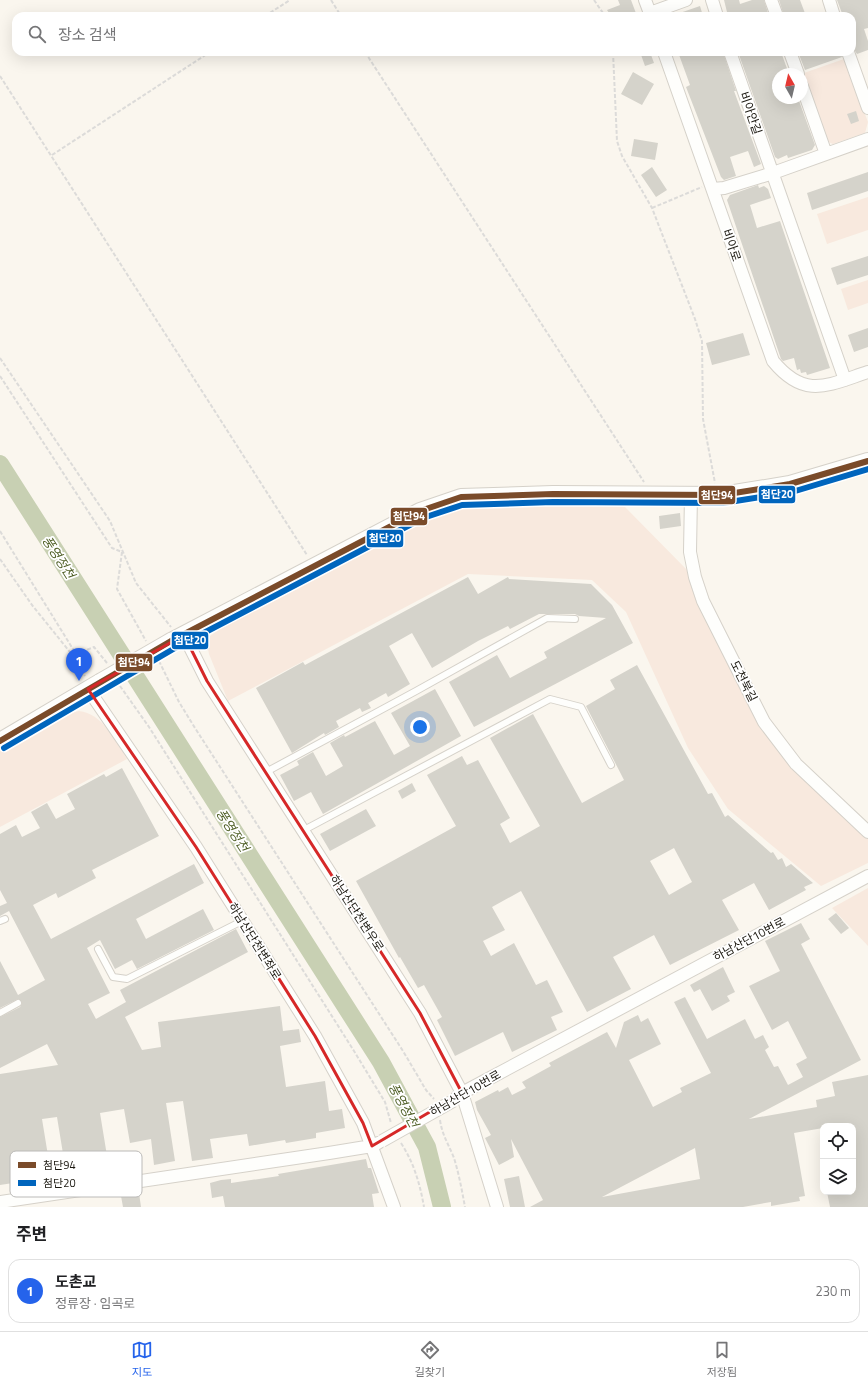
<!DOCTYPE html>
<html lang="ko">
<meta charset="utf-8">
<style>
body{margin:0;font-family:"Titillium Web","Noto Sans KR",sans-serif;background:#f6f6f6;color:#202124}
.controls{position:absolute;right:12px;bottom:12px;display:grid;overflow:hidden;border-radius:8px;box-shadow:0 4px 16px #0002}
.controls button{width:36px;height:36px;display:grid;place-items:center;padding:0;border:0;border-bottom:1px solid #e0e0e0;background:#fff;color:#202124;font:20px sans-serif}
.compass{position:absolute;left:772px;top:68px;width:36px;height:36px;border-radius:50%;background:#fff;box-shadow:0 4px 16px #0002;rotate:352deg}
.you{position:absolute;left:420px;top:727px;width:14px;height:14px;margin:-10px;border:3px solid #fff;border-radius:50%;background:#1a73e8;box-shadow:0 0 0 6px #1a73e833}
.badge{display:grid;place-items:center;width:26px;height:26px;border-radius:50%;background:#2563eb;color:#fff;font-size:13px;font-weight:700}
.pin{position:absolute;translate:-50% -33px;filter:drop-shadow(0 1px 2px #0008)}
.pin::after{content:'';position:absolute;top:21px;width:14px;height:12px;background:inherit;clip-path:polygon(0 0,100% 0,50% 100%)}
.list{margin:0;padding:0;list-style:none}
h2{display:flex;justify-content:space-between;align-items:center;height:52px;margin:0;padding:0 16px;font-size:17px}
h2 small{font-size:13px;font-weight:400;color:#757577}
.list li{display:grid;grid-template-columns:26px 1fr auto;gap:12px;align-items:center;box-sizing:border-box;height:64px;margin:0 8px 8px;padding:0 8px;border:1px solid #e0e0e0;border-radius:12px}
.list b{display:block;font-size:15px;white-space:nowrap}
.list p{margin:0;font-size:13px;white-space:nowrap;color:#757577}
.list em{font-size:13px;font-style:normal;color:#757577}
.icon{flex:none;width:22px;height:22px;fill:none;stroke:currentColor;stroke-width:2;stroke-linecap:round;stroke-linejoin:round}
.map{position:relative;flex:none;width:868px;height:1207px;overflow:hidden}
.search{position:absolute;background:#fff;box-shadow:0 4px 16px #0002;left:12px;right:12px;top:12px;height:44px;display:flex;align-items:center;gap:10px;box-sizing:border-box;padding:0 14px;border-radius:12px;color:#757577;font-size:15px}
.sheet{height:124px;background:#fff}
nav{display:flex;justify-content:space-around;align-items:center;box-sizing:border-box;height:56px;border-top:1px solid #e0e0e0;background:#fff;font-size:11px;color:#757577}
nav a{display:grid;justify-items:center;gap:2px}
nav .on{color:#2563eb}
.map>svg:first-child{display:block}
</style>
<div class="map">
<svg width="868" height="1207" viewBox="0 0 868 1207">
<rect width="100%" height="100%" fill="#faf6ee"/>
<path fill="#f8e9de" d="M844 59 868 122 865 133 833 144 826 141 801 74Z
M868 197V230L827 244 817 214Z
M868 280V303L848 310 841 289Z
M477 502H615L625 507 692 575 769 730 868 832V863L821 886 728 809 688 748 626 612 592 580 468 574 228 701 209 654 207 644 210 636 223 627 298 587 397 531 433 513 460 504Z
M79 711C102 713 116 741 127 759L0 827V751L71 713Z
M868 888V946L832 908Z"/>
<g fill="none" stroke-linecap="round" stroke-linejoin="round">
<path stroke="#c8d0b3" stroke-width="18" d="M0 464 381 1062 427 1147 442 1207"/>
</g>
<path fill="#d5d3cb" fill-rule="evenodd" d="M618 0H631L637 16H611L607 10 620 5Z
M724 0H739L740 4 752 0H764L769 16H728Z
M779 0H800L806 16H784Z
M837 0H868V28L864 29 868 41V50L857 54 852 46V16H843Z
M700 6 703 16H675L674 15Z
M640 52H650L654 63 645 66Z
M678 52H723L736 91H734L761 164 754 167 748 151 730 157 736 176 724 180 721 177 686 87 690 85Z
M738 52H781L789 74H778V98H798L815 145 812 150 788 158 787 155 778 159 775 157Z
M798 52H841L842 57 805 70Z
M633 72 654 84 642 105 621 94Z
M856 111 859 121 851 124 847 114Z
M634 139 658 143 655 160 631 156Z
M652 167 667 190 656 197 641 175Z
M868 172V191L812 210 807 193Z
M758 185 759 188 764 186 768 189 771 198 750 205 757 228 780 221 830 368 807 375 806 372 801 373 800 369 797 370 794 358 783 361 781 359 727 200 730 195Z
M868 256V275L837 285 831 268Z
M868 328V347L854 352 848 335Z
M743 333 750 355 712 365 706 343Z
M680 513 681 526 660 529 659 516Z
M468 577 478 594 508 577 509 579 591 584 612 605 633 643 474 727 449 682 497 655 510 678 547 658 544 652 606 618 579 616 575 614H539L510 629 508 626 478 641 432 668 412 633 389 646 410 684 388 697 386 693 368 703 371 708 362 712 360 708 336 721 339 727 325 735 324 733 292 753 256 688 303 662 305 665Z
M637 665 708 794 712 793 725 817 728 815 771 853 773 852 778 860 782 858 786 867 791 864 813 883 804 887 806 890 769 910 754 883 722 900 739 930 670 965 654 935 613 957 631 989 587 1012 521 891 492 907 505 930 483 941 491 956 514 943 536 985 547 980 563 1012 551 1017 557 1030 512 1052 503 1032 455 1056 437 1020 442 1017 424 985 418 988 400 957 399 958 356 881 456 826 427 775 462 756 467 765 478 760 510 818 500 824 510 843 540 826 490 738 533 714 582 803 624 780 586 706 615 689 610 680ZM674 848 692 882 669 895 650 861Z
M435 689 461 736 323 814 311 792 294 801 280 775 299 765 297 761 313 752 326 776 343 766 330 743 344 735 345 737 375 721 394 755 410 746 391 713Z
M122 768 159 836 92 870 96 878 58 898 56 893 33 905 51 939 194 864 204 883 136 919 146 939 203 909 214 930 137 969 132 960 115 969 100 940 87 948 110 993 88 1004 96 1019 126 1002 120 990 236 929 248 952 125 1017 142 1050 161 1047 158 1022 280 1006 283 1031 299 1029 301 1042 280 1046 286 1087 325 1081 329 1111 342 1109 345 1128 316 1133V1138L286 1143 285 1140 249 1146 247 1134 210 1139 213 1158 192 1161 183 1101 166 1103 175 1161 154 1165 151 1139 130 1143 124 1109 100 1113 108 1162 84 1165 86 1176 67 1178 57 1117 42 1119 52 1180 26 1184V1181L0 1185V1074L58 1065 47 1044 0 1068V1017L20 1007 22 1003 18 999 0 1008V961L18 995 45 980 9 911 0 916V906L7 903 0 890V834L16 825 22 837 40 828 31 812 47 803 56 819 75 809 67 794 104 774 106 777Z
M412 783 416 791 402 799 398 791Z
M366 809 376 826 330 851 320 834Z
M836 913 849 928 841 934 828 919Z
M801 923 810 939 801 944 861 1060 749 1119 817 1107 816 1100 835 1096 832 1082 868 1075V1207H830L827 1192H853V1126H823V1128L794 1133 805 1196 799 1197 800 1201 771 1206V1202L743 1207H530L543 1200 511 1139 514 1157 499 1165 485 1138 491 1135 477 1110 475 1102 498 1090 499 1092 508 1087 512 1095 526 1088 522 1082 551 1066 549 1063 607 1032 616 1048 624 1022 638 1015 641 1022 648 1018 661 1044 629 1060 653 1107 682 1092 680 1088 711 1073 674 1002 685 997 707 1039 745 1019 755 1039 763 1035 769 1047 765 1050 774 1067 778 1066 788 1085 803 1077 796 1064 807 1058 788 1021 772 1030 749 986 780 971 765 941ZM695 1148 700 1179 602 1197Z
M723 967 735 992 727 996 730 1001 712 1011 700 989 694 992 690 985Z
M366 1159 368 1168H371L379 1193 372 1194 374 1207H225L223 1196 212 1198 210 1183 221 1180 231 1179V1183L279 1176 278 1174Z
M519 1176 525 1207H510L504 1179Z
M139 1193 141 1207H123L121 1196Z"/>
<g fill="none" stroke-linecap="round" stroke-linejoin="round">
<g stroke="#d5d1c9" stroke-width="8">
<path id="lane" d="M266 772 416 691 547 618 575 619
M304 830 550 699 581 707 611 765
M0 921 5 919
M98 949 113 977 127 979 242 921
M0 1013 18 1003"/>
</g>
<g stroke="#d5d1c9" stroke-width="14">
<path id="street" d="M645 0 651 16
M712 0 717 16
M771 0 777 16
M829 0 834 16
M650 13 686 0
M664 52 773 361C805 400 828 385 868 372
M730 52 845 380
M790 52 798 74
M848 52 868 108
M802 86 826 154
M713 189 724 188 773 173 868 139
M691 495 690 552 695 577 703 601 764 722 796 764 868 832
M184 635 207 681 420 1013 462 1093 497 1207
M88 689 196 847 315 1036 363 1123 394 1207
M457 1097 462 1093 868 876
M0 1202 329 1153 372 1146 378 1143"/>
</g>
<g stroke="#d5d1c9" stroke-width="18">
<path id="secondary" d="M171 641 420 511 461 497 553 494 722 495 790 484 868 461
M0 741 100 682"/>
</g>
<path stroke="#dcdbd9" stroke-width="2" stroke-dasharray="4 2" stroke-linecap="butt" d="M331 0 341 16
M594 0 605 16
M265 16 290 0
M365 52 644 482
M613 52 617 141 622 156 652 208 695 319 702 341 703 419 715 483
M0 76 307 555
M52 155 210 52
M652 208 702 187
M0 358 110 521 136 583 171 627
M0 376 112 548 122 552 117 589 146 641
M0 531 76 654 78 661
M0 559 32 605 78 662 85 676
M76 654 94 647 107 663
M159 661 179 702 195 728 403 1051 426 1090 434 1099
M120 686 149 727 354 1051 385 1102 391 1123
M440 1120C442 1135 449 1145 454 1158 459 1174 462 1191 465 1207
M401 1143C414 1163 420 1184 424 1207"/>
<use href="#lane" stroke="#fefefc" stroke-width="6"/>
<use href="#street" stroke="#fefefc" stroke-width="12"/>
<use href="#secondary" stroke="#fefefc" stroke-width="16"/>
<g stroke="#d5d1c9" stroke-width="14" stroke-linecap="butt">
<path id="street-bridge" d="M382 1141 453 1101"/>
</g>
<g stroke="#d5d1c9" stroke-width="18" stroke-linecap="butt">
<path id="secondary-bridge" d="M100 682 171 641"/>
</g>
<use href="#street-bridge" stroke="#fefefc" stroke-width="12"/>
<use href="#secondary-bridge" stroke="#fefefc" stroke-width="16"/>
<g stroke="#fff" stroke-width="9">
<path id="bus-1" d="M0 741 171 641 420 511 461 497 553 494 722 495 790 484 868 461"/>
</g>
<g stroke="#fff" stroke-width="9">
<path id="bus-2" d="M4 748 175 648 423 518 462 505 553 502 723 503 792 492 868 469"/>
</g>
<use href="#bus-1" stroke="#7a4b2a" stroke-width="6"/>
<use href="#bus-2" stroke="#0065bd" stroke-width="6"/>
</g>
<path fill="none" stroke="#d62828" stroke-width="3" stroke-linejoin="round" d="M184 635 207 681 420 1013 462 1093 372 1146 363 1123 315 1036 196 847 88 689Z"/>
<g text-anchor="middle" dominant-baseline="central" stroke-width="3.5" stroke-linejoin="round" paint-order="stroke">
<g font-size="12" fill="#1c1911" stroke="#fff">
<text transform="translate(751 113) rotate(71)">비아안길</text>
<text transform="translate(732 245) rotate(71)">비아로</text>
<text transform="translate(744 681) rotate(63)">도천북길</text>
<text transform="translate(357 913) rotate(57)">하남산단천변우로</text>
<text transform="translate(749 939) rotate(-28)">하남산단10번로</text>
<text transform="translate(255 941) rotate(58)">하남산단천변좌로</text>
<text transform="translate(465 1093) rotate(-30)">하남산단10번로</text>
</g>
<g font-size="13" font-style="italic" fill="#4f5f26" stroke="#fff">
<text transform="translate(59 557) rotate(57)">풍영정천</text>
<text transform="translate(233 830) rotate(57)">풍영정천</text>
<text transform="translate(404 1105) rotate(62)">풍영정천</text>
</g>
</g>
<rect x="10" y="1151" width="132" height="46" rx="6" fill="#fff" stroke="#bbbab8" stroke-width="1"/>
<rect x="18" y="1162" width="18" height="6" fill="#7a4b2a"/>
<rect x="18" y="1180" width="18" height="6" fill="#0065bd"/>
<g font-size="11" fill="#1c1911">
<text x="43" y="1169">첨단94</text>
<text x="43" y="1187">첨단20</text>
</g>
<g stroke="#fff" stroke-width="1.5">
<rect x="758" y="485" width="38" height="19" rx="4" fill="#0065bd"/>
<rect x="698" y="485" width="38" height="20" rx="4" fill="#7a4b2a"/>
<rect x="390" y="507" width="38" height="19" rx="4" fill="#7a4b2a"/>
<rect x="366" y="529" width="38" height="19" rx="4" fill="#0065bd"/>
<rect x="171" y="631" width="38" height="19" rx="4" fill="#0065bd"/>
<rect x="115" y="653" width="38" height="19" rx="4" fill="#7a4b2a"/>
</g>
<g font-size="11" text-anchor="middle" font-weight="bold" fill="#fff">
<text x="777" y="498">첨단20</text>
<text x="717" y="499">첨단94</text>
<text x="409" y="520">첨단94</text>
<text x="385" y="542">첨단20</text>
<text x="190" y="644">첨단20</text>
<text x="134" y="666">첨단94</text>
</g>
</svg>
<div class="controls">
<button><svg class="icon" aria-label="locate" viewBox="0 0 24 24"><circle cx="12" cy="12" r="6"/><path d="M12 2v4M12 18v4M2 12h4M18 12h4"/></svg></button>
<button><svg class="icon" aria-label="layers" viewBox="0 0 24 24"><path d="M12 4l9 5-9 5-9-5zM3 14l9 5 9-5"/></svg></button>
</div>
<svg class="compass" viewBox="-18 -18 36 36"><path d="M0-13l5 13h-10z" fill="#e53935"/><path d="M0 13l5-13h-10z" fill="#757577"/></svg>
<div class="you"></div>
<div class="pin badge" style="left:79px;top:681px">1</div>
<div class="search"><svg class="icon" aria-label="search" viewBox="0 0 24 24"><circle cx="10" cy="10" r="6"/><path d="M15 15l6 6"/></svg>장소 검색</div>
</div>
<section class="sheet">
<h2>주변<small></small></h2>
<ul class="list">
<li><span class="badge">1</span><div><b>도촌교</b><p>정류장 · 임곡로</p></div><em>230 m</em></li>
</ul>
</section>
<nav>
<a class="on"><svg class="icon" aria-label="map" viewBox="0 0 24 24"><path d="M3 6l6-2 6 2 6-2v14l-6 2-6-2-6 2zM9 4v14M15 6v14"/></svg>지도</a>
<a><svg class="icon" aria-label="directions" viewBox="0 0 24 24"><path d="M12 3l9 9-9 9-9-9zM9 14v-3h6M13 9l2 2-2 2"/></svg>길찾기</a>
<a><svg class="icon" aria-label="saved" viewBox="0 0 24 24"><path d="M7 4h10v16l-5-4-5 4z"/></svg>저장됨</a>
</nav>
